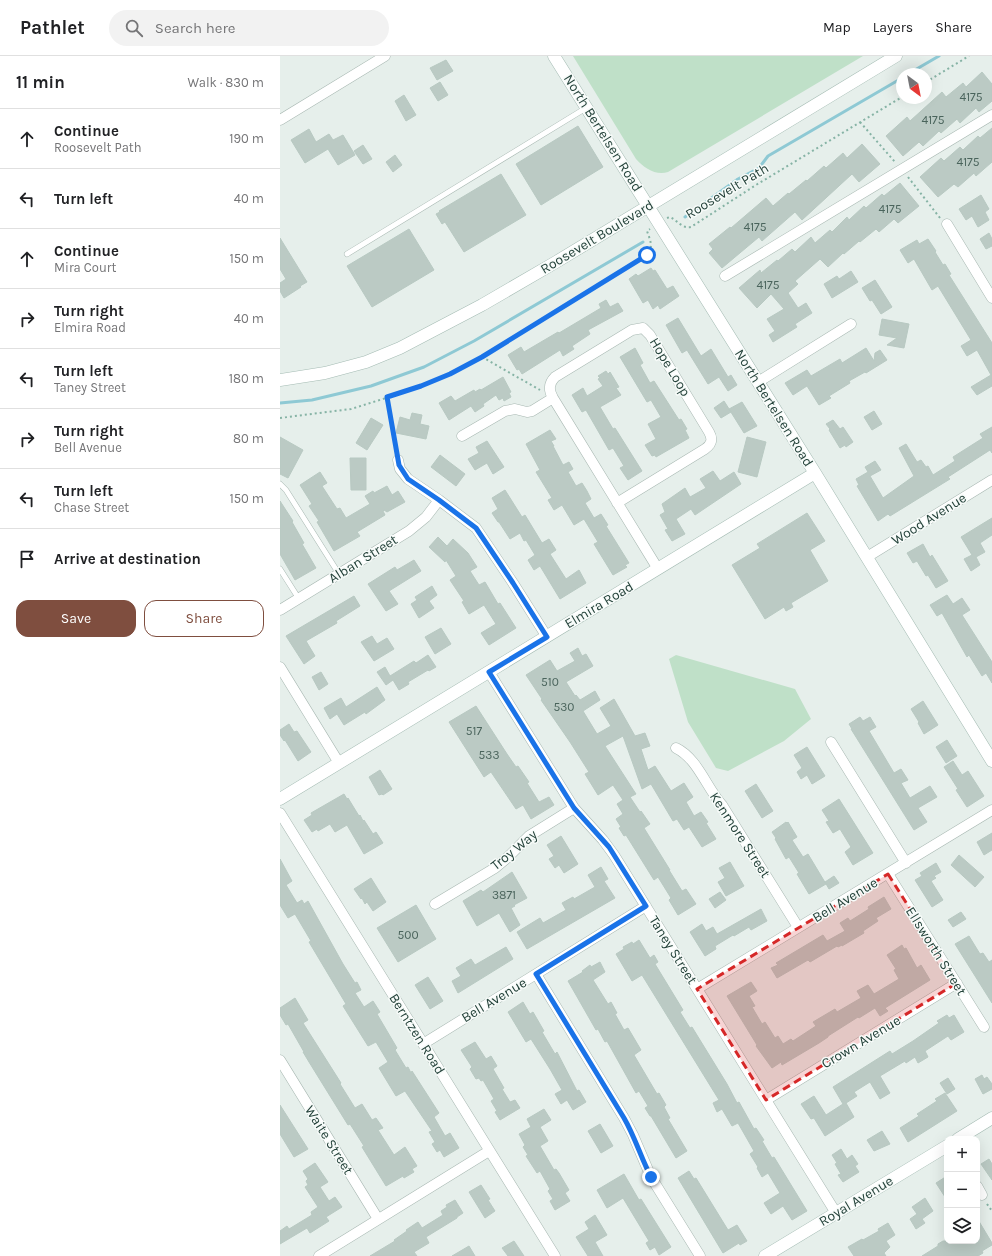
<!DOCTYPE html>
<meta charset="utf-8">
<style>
body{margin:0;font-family:Karla,sans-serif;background:#f2f2f2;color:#202124}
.controls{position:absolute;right:12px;bottom:12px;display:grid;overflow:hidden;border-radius:8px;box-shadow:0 4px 16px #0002}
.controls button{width:36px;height:36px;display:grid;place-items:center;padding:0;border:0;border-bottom:1px solid #e0e0e0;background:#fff;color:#202124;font:20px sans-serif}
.compass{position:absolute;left:616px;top:12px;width:36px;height:36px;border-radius:50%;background:#fff;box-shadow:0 4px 16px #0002;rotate:148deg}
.stop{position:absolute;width:12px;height:12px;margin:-9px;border:3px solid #1a73e8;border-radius:50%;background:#fff}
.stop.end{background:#1a73e8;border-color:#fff;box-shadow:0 1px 4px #0008}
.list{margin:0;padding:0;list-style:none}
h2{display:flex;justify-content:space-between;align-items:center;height:52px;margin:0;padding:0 16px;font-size:17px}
h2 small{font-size:13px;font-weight:400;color:#757577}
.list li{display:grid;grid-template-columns:26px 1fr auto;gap:12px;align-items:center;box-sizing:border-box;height:60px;padding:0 16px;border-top:1px solid #e0e0e0}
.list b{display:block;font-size:15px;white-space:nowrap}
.list p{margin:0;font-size:13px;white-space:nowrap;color:#757577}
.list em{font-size:13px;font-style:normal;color:#757577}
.actions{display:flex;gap:8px;padding:12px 16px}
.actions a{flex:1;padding:9px 0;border:1px solid #7f4e3f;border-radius:12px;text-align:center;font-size:14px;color:#7f4e3f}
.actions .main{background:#7f4e3f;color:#fff}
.icon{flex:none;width:22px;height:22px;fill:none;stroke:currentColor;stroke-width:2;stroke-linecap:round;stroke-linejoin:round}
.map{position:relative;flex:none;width:712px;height:1200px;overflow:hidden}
header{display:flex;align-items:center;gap:24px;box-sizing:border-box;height:56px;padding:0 20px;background:#fff;border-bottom:1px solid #e0e0e0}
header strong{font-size:19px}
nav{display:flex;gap:22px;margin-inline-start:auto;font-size:14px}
.search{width:280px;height:36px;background:#f2f2f2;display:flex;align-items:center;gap:10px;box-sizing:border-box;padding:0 14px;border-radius:22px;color:#757577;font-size:15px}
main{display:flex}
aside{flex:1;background:#fff}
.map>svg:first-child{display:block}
</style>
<header>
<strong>Pathlet</strong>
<div class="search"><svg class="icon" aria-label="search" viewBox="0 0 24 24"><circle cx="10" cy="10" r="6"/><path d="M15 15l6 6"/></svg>Search here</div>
<nav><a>Map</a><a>Layers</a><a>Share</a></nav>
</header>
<main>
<aside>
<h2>11 min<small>Walk · 830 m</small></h2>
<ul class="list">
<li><svg class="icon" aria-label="ahead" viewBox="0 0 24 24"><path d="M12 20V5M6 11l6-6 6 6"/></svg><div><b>Continue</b><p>Roosevelt Path</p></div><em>190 m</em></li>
<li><svg class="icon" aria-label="left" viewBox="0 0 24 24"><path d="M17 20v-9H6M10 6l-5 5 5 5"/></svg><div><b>Turn left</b></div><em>40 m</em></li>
<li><svg class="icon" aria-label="ahead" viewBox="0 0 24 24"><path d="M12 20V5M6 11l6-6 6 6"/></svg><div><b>Continue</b><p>Mira Court</p></div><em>150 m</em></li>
<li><svg class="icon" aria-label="right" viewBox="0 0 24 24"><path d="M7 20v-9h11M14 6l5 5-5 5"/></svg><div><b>Turn right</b><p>Elmira Road</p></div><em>40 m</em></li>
<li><svg class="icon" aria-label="left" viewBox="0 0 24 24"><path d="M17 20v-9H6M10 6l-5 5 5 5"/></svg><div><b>Turn left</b><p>Taney Street</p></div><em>180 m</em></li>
<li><svg class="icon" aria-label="right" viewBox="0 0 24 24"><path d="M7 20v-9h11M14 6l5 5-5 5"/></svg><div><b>Turn right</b><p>Bell Avenue</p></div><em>80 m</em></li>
<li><svg class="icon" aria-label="left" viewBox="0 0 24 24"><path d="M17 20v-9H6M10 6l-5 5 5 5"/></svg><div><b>Turn left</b><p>Chase Street</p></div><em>150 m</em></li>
<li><svg class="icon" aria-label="arrive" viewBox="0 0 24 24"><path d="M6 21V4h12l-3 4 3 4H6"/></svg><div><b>Arrive at destination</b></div></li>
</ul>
<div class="actions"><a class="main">Save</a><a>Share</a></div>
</aside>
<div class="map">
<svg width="712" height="1200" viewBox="0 0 712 1200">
<rect width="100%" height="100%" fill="#e6efeb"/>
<path fill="#bfe0c8" d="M293 0H583L388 116C376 120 364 112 356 103Z
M396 599 515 633 531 663 504 685 448 715 436 712 408 666 389 603Z"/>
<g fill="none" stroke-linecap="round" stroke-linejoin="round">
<path stroke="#8ec9d4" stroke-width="3" d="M628 18 659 0
M405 161 458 123 479 112 488 100 622 22
M0 347 32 344 91 330 144 311 194 285 363 186"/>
</g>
<path fill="#bbcac4" stroke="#b8c9c2" d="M166 4 173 15 157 24 150 12Z
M702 16 712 28V45L699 56 696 52 680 67 677 63 661 77 659 75 643 90 639 86 623 100 606 80 627 61 630 65 662 36 666 41 683 27 686 31Z
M160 26 168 39 158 45 150 32Z
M124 39 136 59 126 65 115 45Z
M298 70 323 111 261 149 236 108Z
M712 72V106L696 120 694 117 678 131 674 128 658 141 640 121 661 102 664 105 680 91 683 94 698 80 700 82Z
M29 73 36 86 49 78 53 84 63 79 75 99 58 109 48 93 25 107 11 84Z
M582 88 600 108 579 126 572 118 522 164 515 156 482 185 479 181 442 212 429 197 433 193 429 188 450 171 451 172 486 142 493 150 508 137 509 138 526 124 527 125 544 110 546 112 563 97 567 102Z
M83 89 92 103 83 108 74 95Z
M115 99 122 109 113 116 106 106Z
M221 118 246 159 184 196 165 166 162 168 156 158 160 156 159 155Z
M620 127 639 150 618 167 614 163 599 176 596 173 580 186 579 185 564 198 563 197 548 211 540 203 515 225 518 228 508 237 518 252 526 247 532 257 515 268 517 271 493 286 489 279 495 275 487 263 504 253 491 238 477 252 459 232 480 214 481 217 497 204 498 205 512 193 515 196 531 181 535 187 550 174 552 176 567 161 569 164 584 150 586 152 602 138 604 140Z
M701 139 709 153 705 156 709 164 698 171 692 160 686 164 679 153Z
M129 173 154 214 92 251 67 210Z
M709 177 712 183V190L706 193 700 183Z
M0 182 27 226 20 230 21 231 4 242 0 235V227L6 223 0 213Z
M648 183 656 195 655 196 663 209 665 208 671 218 669 219 712 287V330L697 339 691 331 711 319 697 294 687 300 681 290 691 284 658 230 652 234 634 203 628 207 620 194 637 184 639 188Z
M371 212 373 215 375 214 387 233 393 230 399 240 380 253 378 249 373 253 368 244 363 247 349 223 356 218 358 220Z
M571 215 578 226 552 242 544 228 557 220 559 223Z
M595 224 612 251 601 258 592 244 590 245 582 232Z
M326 244 330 251 338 247 343 255 308 274 310 278 292 290 294 293 283 300 280 294 242 318 239 313 237 314 228 299 241 291 244 296 278 276 279 277 321 252 319 248Z
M398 262 421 300 431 293 448 321 451 319 457 329 448 335 439 321 428 328 407 294 402 297 386 269Z
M602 263 629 268 624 292 607 289 617 282 599 279Z
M355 292 363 307 360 309 370 327 374 325 399 364 401 363 407 373 405 374 409 382 376 401 375 399 372 400 365 389 376 383 368 368 381 361 371 344 367 346 340 301Z
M586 292 594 305 595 297 600 294 607 304 586 317 585 316 569 325 570 327 549 340 551 342 539 349 527 330 513 339 505 327 527 314 531 320 560 303 562 307Z
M326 315 328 318 330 316 339 331 336 332 341 339 320 351 333 373 335 372 362 415 348 424 340 412 344 410 333 392 329 394 306 354 302 356 292 339 303 332 307 340 323 330 318 323 320 322 318 320Z
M223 321 231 336 229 337 231 341 224 345 223 342 219 344 216 339 203 348 204 350 195 356 191 350 169 364 159 347 171 340 175 345 194 334 195 336 200 333 201 334Z
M444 345 451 356 441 362 434 352Z
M462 346 477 370 464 377 449 353Z
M594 355 602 368 592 374 584 361Z
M132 357 142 359 140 368 149 370 146 383 116 377 120 361 130 364Z
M91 362 103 369 87 394 76 387Z
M553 364 560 373 563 371 573 386 566 391 565 389 560 392 549 374 550 373 546 368Z
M712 371V397L710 394 668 421 670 423 610 460 608 458 598 465 577 430 579 429 576 423 588 416 585 411 595 405 601 414 590 420 603 442 634 420 619 392 626 388 637 406 641 404 646 411 648 410 653 419 675 405 673 401 703 382 700 378Z
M270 374 276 383 271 385 274 390H273L283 409 289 406 293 413 288 416 296 430 302 427 307 435 311 443 305 447 314 462 321 458 328 469 326 470 349 507 345 509 347 511 333 519 314 488 318 486 304 463 294 469 282 449 274 454 268 444 272 442 256 416 260 414 246 388Z
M0 381 23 394 8 422 0 418Z
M467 381 486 386 477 421 458 416Z
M207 385 224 411 213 418 207 407 195 414 188 403 199 397 196 391Z
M160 399 185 418 176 430 151 411Z
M70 402H86V434H71Z
M433 415 440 425 454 416 461 428 415 459 411 453 396 463 405 478 392 485 385 474 388 473 380 459 385 456 382 448 405 432 410 441 426 432 420 423Z
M40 416 47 427 42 430 57 453 60 452 66 462 90 448 85 440 93 435 94 437 107 430 112 439 118 435 125 446 107 456 104 454 103 455 105 459 77 476 80 480 54 495 37 466 39 465 29 450 32 448 20 429Z
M225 434 242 461 245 459 262 487 269 483 276 494 270 498 286 523 299 514 306 527 280 543 260 510 254 514 248 504 255 499 246 484 244 485 240 477 230 483 219 466H218L212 457 218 453 212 442Z
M0 445 13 465 12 466 24 487 22 488 36 512 15 524 0 498Z
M527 457 545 485 530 494 548 525 511 547 513 551 506 555 504 551 485 563 452 509 480 492 477 488Z
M712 462V479L700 487 705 496 696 501 700 509 691 515 684 503 692 499 681 481Z
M158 481 167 490 173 483 188 497 197 511 190 515 199 529 205 526 218 548 220 547 236 572 209 589 201 577 216 568 204 549 189 558 182 546 184 545 170 524 176 520 166 504 165 506 149 491Z
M643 488 650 501 652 499 668 525 656 532 648 519 646 520 637 505 633 507 627 497Z
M134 504 141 515 109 535 118 548 106 555 88 528 115 511 117 514Z
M152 530 157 539 149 545 154 552 139 562 131 548 137 544 135 541Z
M667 539 673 548 682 542 690 554 682 559 712 606V627L706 617 702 620 689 599 687 601 662 557 657 560 650 549Z
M74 540 80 550 56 565 57 567 26 585 35 600 24 608 6 580Z
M161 572 171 588 155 598 145 581Z
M92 580 97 588 107 582 114 593 94 605 81 586Z
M298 592 302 600 306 598 313 610 286 626 295 640 296 639 300 644 315 635 320 644 303 655 317 678 331 670 320 652 334 643 355 680 365 677 370 690 361 693 368 714 375 710 391 735 404 727 413 741 406 746 414 760 421 756 428 766 426 767 436 783 422 791 409 771 404 774 397 763 393 765 371 728 362 733 343 680 325 690 356 738 350 741 360 756 361 755 370 768 364 772 390 814H389L402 835 406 833 416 848 398 859 389 844 391 842 378 821 374 824 346 779 344 780 339 772 341 771 336 763 343 758 337 748 343 744 333 729 318 739 305 718 309 716 290 686 261 644 262 643 246 619 270 604 277 615 295 605 290 597Z
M148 599 156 611 149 615 148 614 128 626 129 628 119 634 113 624 106 629 97 616 105 611 110 620 134 605 136 607Z
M41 616 48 628 39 634 32 621Z
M97 631 105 644 86 658 85 656 64 669 57 658 50 663 44 652 61 642 66 651Z
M643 645 658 669 644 678 638 667 639 666 631 653Z
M196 650 227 698 236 711 238 710 249 726 247 727 259 746 269 741 274 749 251 763 243 749 236 753 211 716 204 721 169 666Z
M580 661 583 665 590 661 596 671 589 675 614 717 621 713 628 724 621 727 630 742 650 730 657 741 638 752 647 766 634 774 571 673H572L569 668Z
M9 668 14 676 17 675 31 696 18 705 5 684 4 685 0 679V674Z
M667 684 677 700 666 707 656 691Z
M527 691 545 720 532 728 527 719 521 723 517 716 522 712 514 699Z
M673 705 682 719 688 715 704 740 687 751 676 734 678 733 664 711Z
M100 714 112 733 103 739 102 738 99 739 89 721Z
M476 728 493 755 482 762 465 735Z
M64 738 67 743 68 742 79 760 80 759 83 765 84 764 93 778 96 776 103 787 84 798 67 769 55 776 50 768 38 775 37 773 32 776 24 764 32 759 31 757Z
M559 743 593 797 573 809 565 796 571 791 560 773 553 777 546 766 549 765 542 754Z
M506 766 507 767 508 766 517 781 512 784 523 801 528 798 546 828 529 838 517 818 519 817 509 801 506 803 495 783 496 782 492 776Z
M712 777V794L704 799 697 786Z
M281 780 298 808 284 817 279 809 275 812 269 803 274 800 267 789Z
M679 799 704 821 695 831 671 809Z
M0 803 12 825 6 829 17 847 22 844 24 848 28 845 63 908 75 927 77 926 81 934 75 937 84 951 93 945 100 956 97 958 117 992 115 994 126 1012 128 1011 131 1017 132 1015 159 1057 154 1061 165 1080 170 1077 179 1092 164 1101 160 1094 157 1096 152 1088 155 1086 149 1076 152 1075 125 1035 116 1040 99 1012 108 1006 96 986 88 990 63 950 66 948 29 886 31 885 15 858 8 862 0 849Z
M450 806 464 830 446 840 438 826 445 822 439 812Z
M656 807 661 816 654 820 656 822 651 825 663 844 652 851 635 824 642 820 640 817Z
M321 811 328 823 324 825 335 842 247 893 237 876 260 862 263 867 286 854 282 847 293 841 294 843 315 831 308 819Z
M232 816 247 842 234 849 235 850 231 852 240 869 230 876 219 857 197 870 183 845 201 834 203 836Z
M554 820 559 827 549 833 545 826Z
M91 822 106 846 93 855 87 846 85 848 82 842 81 843 74 833Z
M440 836 446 844 435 852 429 843Z
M604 841 611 853 596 862 598 865 583 875 584 877 562 890V889L558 891 557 890 530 906 528 904 497 922 491 912 498 909 496 907 543 879 547 885 565 875 560 867 568 862 570 865 589 853 588 851Z
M136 849 156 883 118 906 97 872Z
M481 853 487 865 471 874 469 871 454 880 453 879 435 890 436 893 425 900 410 876 422 868 426 875 433 871 437 878Z
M681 856 686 863 673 871 668 864Z
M689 880 700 898 703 897 709 906 712 904V947L675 888Z
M359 884 370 902 374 899 378 906 375 908 403 954 400 956 410 972 412 971 447 1028 457 1047 459 1046 474 1073 476 1072 484 1084 482 1085 492 1102 494 1101 527 1155 512 1164 503 1150 491 1158 484 1147 500 1137 488 1117 482 1121 477 1112 478 1111 470 1098 474 1095 458 1067 452 1070 442 1053 437 1056 433 1047 439 1044 362 919 352 925 336 898 344 893 343 891 352 886 353 888Z
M622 889 624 893 626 892 637 912 641 909 650 924 605 952 608 955 600 960 595 952 579 962 578 961 548 980V981L539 987 502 1009 501 1006 492 1012 476 990 477 989 447 940 471 926 477 935 469 940 475 950 472 951 482 968 485 966 495 982 498 980 503 988 511 983 513 985 536 970 533 966 555 953 557 956 581 942 577 935 588 929 594 938 619 923 614 914 616 913 607 899Z
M226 891 233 903 178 937 172 925 181 920 176 912 191 903 195 909Z
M320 906 325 916 313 924 328 948 331 946 337 957 335 958 344 974 348 972 361 994 354 999 377 1038 379 1037 386 1049 384 1051 390 1062 388 1063 407 1095 396 1102 371 1060H370L365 1052 368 1050 359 1035 356 1037 327 985 325 986 318 973 316 974 288 925 303 916 302 915 310 909 311 911Z
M148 921 163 945 150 953 135 929Z
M15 942 28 964 23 967 61 1027 60 1028 75 1052 82 1048 92 1064 96 1062 103 1072 98 1074 114 1099 125 1091 137 1110 132 1113 134 1116 124 1122 123 1120 106 1130 82 1091 84 1090 70 1068 68 1069 29 1006 23 996H24L8 968 6 969 0 959V952Z
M243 946 250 958 253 956 264 975 262 976 275 998 277 996 297 1035 299 1034 306 1046 293 1054 287 1044 281 1048 275 1038 282 1034 270 1013 251 983 246 986 228 956Z
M667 959 669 962 674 959 684 976 671 984 668 980 645 995 648 1001 638 1007 635 1001 626 1007 625 1005 600 1020 610 1037 600 1043 590 1026 574 1036 577 1040 566 1047 574 1061 545 1080 534 1062 531 1063 521 1048 534 1040 546 1059 563 1048 553 1031 610 995 612 998 633 985 659 967 657 965Z
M195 986 206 1003 211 1000 217 1010 213 1013 224 1032 222 1033 230 1046 235 1044 240 1052 220 1064 215 1056 217 1055 211 1045 214 1043 203 1024 201 1025 199 1022 196 1023 190 1013 192 1011 181 994Z
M702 1019 704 1023 707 1021 712 1028V1033L703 1038 695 1023Z
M668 1022 675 1033 667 1038 660 1027Z
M665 1037 677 1055 628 1086 620 1072 639 1060 637 1058 657 1045 655 1043Z
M0 1049 28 1093 14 1101 0 1078Z
M264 1053 271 1064 260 1071 268 1085 260 1090 274 1114 276 1113 279 1117 289 1134 285 1137 290 1145 275 1154 270 1145 273 1143 268 1135 270 1133 260 1115 257 1117 246 1100 248 1099 243 1091 245 1089 239 1078 251 1071 247 1063Z
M320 1068 333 1090 321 1097 308 1075Z
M602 1075 610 1088 594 1095 587 1084Z
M561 1093 567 1103 572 1099 578 1108 575 1110 579 1116 563 1126 558 1119 561 1118 555 1108 557 1107 552 1099Z
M709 1103 712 1108V1124L701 1108Z
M35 1107 48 1126 40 1131 49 1145 55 1141 62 1151 46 1161 49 1165 30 1177 27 1172 0 1188V1175L7 1170 9 1173 32 1159 31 1156 38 1151 25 1131 28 1129 26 1125 28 1123 23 1115Z
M409 1115 414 1123 416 1122 448 1174 457 1169 467 1185 460 1189 459 1187 443 1197 398 1122Z
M344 1118 359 1144 361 1143 391 1191 379 1199 375 1191 370 1194 366 1187 369 1185 343 1142 327 1152 317 1134Z
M667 1120V1144L656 1127Z
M201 1129 210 1143 208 1144 215 1155 205 1162 189 1136Z
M645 1142 653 1155 642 1163 645 1167 636 1173 630 1163 637 1158 632 1151Z
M175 1144 183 1157 177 1161V1162L146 1181 149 1187 134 1196 137 1200H90L115 1185 114 1184 127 1175 126 1174 138 1166 142 1172 163 1159 161 1155 167 1151 166 1149Z
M315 1159 327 1179 315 1186 323 1200H308L296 1181 309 1173 305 1166Z
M697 1162 712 1187V1189L702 1195 703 1197 698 1200H642L658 1190V1188L663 1185H697Z
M608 1167 615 1179 606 1185 610 1191 604 1197 606 1200H574L568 1191 582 1183 583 1184 599 1175 598 1173Z
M234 1185 244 1200H228L222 1192Z
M189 1190 195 1200H172Z"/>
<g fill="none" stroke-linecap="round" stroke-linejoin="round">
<g stroke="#a8b8b2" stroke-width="6">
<path id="lane" d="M67 198 306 52
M0 428 6 434 59 518
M0 513 19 543"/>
</g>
<g stroke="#a8b8b2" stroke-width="11">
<path id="street" d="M0 64 105 0
M667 168 712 242
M445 220 712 59
M478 326 571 268
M182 380 225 355 235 353 247 356 252 355 273 342
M118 404 120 413 128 423 159 444 196 472 233 527 267 581
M337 447 425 393C432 388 433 383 429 376L370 279 363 272 352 274 275 321C268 328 269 335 273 342L378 513
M587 501 712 424
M0 554 129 475 146 461 159 444
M0 611 59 707
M209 616 294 752 323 784 334 799 556 1157
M551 686 626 807
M396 692C418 703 426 731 442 749L518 871
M0 757 275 1200
M608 818 704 971
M155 848 215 812 227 802 249 780 294 752
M256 918 344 1062 353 1079 371 1121 420 1200
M417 933 712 754
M143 988 366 850
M0 1004 98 1163
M486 1044 677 927
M697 1130 702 1139
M39 1200 209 1095"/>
</g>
<g stroke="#a4bbb3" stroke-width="13">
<path id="secondary" d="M274 0 535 417 712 705
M0 324 45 317 86 306 120 292 202 249 276 206 616 0
M0 743 535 417
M678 1083 712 1062
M485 1200 667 1090"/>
</g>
<path stroke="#86b3a5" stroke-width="2" stroke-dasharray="2 3" stroke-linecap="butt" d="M646 26 689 0
M580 66 615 106
M628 121 660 162
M387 162 390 161C397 164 402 173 411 171L476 129 622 41
M202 301 260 334
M107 341 116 395
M0 362 71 353 141 331 170 318 202 301 367 199C374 191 370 184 367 175L370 173
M707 1148 712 1155"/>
<use href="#lane" stroke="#fff" stroke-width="5"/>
<use href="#street" stroke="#fff" stroke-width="10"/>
<use href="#secondary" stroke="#fff" stroke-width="12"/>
</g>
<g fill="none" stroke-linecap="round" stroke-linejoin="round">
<path stroke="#1a73e8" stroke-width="5" d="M367 199 202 301 170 318 141 330 107 341 119 409 128 423 159 444 196 472 233 527 267 581 209 616 294 752 329 791 366 850 256 918 344 1062C355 1081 361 1102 371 1121"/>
</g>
<path fill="#d62828" fill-opacity="0.2" stroke="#d62828" stroke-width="3" stroke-dasharray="8 5" stroke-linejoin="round" d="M608 818 677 927 486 1044 417 933Z"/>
<g text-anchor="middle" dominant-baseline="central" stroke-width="3" stroke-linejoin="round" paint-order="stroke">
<g font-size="12" fill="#4a645c">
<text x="691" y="41">4175</text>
<text x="653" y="64">4175</text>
<text x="688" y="106">4175</text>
<text x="610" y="153">4175</text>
<text x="475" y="171">4175</text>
<text x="488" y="229">4175</text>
<text x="270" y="626">510</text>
<text x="284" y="651">530</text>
<text x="194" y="675">517</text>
<text x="209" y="699">533</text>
<text x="224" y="839">3871</text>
<text x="128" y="879">500</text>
</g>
<g font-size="14" fill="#24423a" stroke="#f7fbf9">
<text transform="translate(323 77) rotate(58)">North Bertelsen Road</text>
<text transform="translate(447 135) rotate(-31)">Roosevelt Path</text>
<text transform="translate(317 181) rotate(-31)">Roosevelt Boulevard</text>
<text transform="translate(390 311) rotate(59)">Hope Loop</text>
<text transform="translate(494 352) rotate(58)">North Bertelsen Road</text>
<text transform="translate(649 463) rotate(-32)">Wood Avenue</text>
<text transform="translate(83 503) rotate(-32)">Alban Street</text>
<text transform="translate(319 549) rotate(-31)">Elmira Road</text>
<text transform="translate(460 779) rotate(57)">Kenmore Street</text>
<text transform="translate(234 794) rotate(-39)">Troy Way</text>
<text transform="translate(565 844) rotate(-31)">Bell Avenue</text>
<text transform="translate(393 894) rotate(58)">Taney Street</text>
<text transform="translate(656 895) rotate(58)">Ellsworth Street</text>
<text transform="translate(214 944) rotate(-31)">Bell Avenue</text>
<text transform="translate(137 978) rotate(58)">Berntzen Road</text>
<text transform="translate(581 986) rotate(-31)">Crown Avenue</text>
<text transform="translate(49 1084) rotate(58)">Waite Street</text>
<text transform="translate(576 1145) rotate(-31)">Royal Avenue</text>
</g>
</g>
</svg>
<div class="controls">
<button>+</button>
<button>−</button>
<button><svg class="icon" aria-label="layers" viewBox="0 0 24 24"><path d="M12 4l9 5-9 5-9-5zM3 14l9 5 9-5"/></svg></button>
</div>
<svg class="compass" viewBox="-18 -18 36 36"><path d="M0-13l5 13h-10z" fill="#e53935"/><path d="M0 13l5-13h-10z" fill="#757577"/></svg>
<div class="stop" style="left:367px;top:199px"></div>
<div class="stop end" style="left:371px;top:1121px"></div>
</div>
</main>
